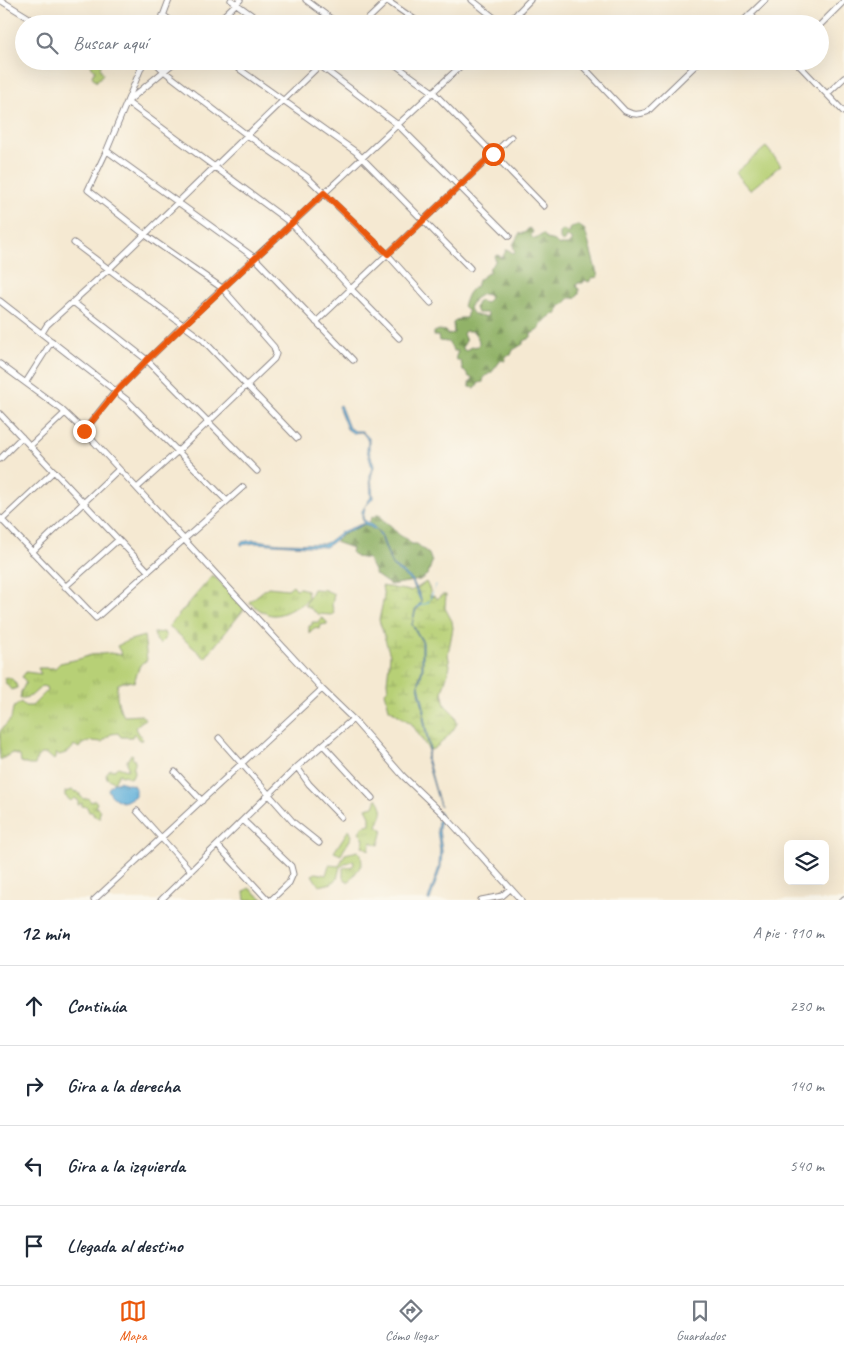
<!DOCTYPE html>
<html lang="es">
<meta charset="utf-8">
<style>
body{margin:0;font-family:Caveat,sans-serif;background:#f6f6f7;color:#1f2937}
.controls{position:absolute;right:15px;bottom:15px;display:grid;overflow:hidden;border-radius:8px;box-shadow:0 5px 20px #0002}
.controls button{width:45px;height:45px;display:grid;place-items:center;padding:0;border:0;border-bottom:1px solid #e0e1e3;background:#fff;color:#1f2937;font:25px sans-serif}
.stop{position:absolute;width:15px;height:15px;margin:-11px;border:4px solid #ea580c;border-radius:50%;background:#fff}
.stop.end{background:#ea580c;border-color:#fff;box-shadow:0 1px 5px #0008}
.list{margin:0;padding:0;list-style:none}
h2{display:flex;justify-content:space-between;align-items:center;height:65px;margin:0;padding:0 20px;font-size:21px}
h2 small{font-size:16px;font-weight:400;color:#747a83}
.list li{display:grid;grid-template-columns:32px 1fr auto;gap:15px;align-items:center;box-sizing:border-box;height:80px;padding:0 20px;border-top:1px solid #e0e1e3}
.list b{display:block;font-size:19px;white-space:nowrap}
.list em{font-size:16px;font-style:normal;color:#747a83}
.icon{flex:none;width:28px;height:28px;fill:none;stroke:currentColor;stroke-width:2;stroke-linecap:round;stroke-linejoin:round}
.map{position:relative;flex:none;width:844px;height:900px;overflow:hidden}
.search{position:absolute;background:#fff;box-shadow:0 5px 20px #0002;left:15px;right:15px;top:15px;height:55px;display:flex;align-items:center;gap:12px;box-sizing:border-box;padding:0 18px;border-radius:28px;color:#747a83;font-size:19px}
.sheet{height:385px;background:#fff}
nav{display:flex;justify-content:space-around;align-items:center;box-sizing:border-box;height:70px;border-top:1px solid #e0e1e3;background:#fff;font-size:14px;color:#747a83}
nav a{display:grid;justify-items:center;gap:2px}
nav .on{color:#ea580c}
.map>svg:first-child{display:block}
</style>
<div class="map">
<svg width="844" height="900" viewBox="0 0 844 900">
<defs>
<pattern id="grass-tufts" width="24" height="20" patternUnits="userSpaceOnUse" patternTransform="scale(1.25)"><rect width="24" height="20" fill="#b7d076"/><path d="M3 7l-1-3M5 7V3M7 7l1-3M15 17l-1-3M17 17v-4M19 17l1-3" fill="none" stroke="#9db267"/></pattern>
<pattern id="forest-firs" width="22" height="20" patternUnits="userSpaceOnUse" patternTransform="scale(1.25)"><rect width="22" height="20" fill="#91b267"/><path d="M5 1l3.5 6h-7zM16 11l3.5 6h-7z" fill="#769056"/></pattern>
<pattern id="wetland-marsh" width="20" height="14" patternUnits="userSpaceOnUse" patternTransform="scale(1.25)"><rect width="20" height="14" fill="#b7d076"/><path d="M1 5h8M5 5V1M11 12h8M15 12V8" fill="none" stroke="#9db267"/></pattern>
<pattern id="cemetery-stones" width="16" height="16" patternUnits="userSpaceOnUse" patternTransform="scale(1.25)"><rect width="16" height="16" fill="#b7d076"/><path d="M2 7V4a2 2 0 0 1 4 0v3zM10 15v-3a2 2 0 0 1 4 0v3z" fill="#9db267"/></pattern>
<pattern id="water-ripples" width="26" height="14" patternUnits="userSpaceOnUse" patternTransform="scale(1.25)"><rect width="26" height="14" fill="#5eafd9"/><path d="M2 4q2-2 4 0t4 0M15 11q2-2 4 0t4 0" fill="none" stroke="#4d8eb1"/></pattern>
</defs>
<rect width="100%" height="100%" fill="#fbf7ec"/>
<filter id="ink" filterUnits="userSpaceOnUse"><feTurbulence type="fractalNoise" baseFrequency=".02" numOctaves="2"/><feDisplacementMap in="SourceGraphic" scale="10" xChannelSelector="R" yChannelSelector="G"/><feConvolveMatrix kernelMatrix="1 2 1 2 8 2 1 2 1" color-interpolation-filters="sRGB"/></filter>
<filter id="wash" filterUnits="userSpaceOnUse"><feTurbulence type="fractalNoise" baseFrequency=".0096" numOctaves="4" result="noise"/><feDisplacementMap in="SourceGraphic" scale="20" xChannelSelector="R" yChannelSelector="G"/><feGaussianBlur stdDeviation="1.12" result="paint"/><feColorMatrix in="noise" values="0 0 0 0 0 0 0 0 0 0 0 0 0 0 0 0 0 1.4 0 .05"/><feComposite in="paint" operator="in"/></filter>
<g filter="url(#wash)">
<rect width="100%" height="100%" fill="#f5e9d2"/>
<path fill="url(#grass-tufts)" stroke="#6c7958" d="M90 61 102 62 100 68 103 74 96 82 92 76 95 70 92 68Z
M293 585 296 589 300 588 307 590 308 598C304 605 298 605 292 609 272 620 266 615 249 602L268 587 288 589Z
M313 589 325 590 334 594 332 605 334 613 332 615 318 614 305 605Z
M321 618 324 619 327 622V624L321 625 320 629 314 628 309 633V626L312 625V622H319Z
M164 632 166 638 160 644 156 640 154 633Z
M144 636 147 660 140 665 134 682 126 681 118 684C115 693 118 708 124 716L142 715 145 719 135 727 143 740H139L134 733 132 737H121L118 733 111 734 102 742 92 741 82 744 79 748 74 745C71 752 66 753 59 755L57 753 54 760 47 754H40L37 758 35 765H29L21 762 20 756 12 753 0 760V731L11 719 13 708 21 702 25 706H32L47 691 46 687 42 686 31 696 20 699 21 692 26 682 22 677 26 672 41 674 38 668H55L60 663 79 659 91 655 110 653 122 655 117 646 127 641Z
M7 677C12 678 17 683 17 688L11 690 5 682 4 678Z
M131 754 133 755 132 758 135 760V764L133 768 134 772 132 777 129 778 125 775 121 776 119 773 114 782 107 778 106 774 110 769 114 770 118 767 127 770 128 769 127 761Z
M73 790 76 793 77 791 80 794V796L84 799 88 798 91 802 95 800 97 803 95 807 98 808 100 811 99 818 93 815V812H89L87 807 82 806V803L78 805V800L74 798 71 801 65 796V792Z
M377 798C386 812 382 813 377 826L383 830 379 845 371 842 369 850 362 846 364 839 359 832 363 826 370 824V816L366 808 374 806Z
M349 829 352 836C349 843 344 848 341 855L334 852Z
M358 851 361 854 362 864 349 882 343 878V868L353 866 354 863 353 860 340 867 337 879 332 883 319 886 312 875 316 873 326 875 329 865 339 866 345 854Z
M249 888 264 900H245L244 892Z"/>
<path fill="url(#forest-firs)" stroke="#5a6a51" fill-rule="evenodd" d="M578 225 585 230 598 277 592 278 589 282 585 280 583 283H578L576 286 579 289V294L575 298H570L563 305 560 306 557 314C549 314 545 322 540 326V329L531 334V337L523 342V344L513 350 511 355 506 356 505 361 501 360 492 372 484 377 483 382 479 383 475 388 470 387 469 383 472 381V378L469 377 466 372 463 371 461 362 457 360 456 356 458 351H454L448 342 439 341 438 336H434V332L439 330 446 331 447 335 454 333 453 323 460 318H466L468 311 463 306C466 299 467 290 476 287L478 280 489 272 490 267 495 262V256L498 255 502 258 507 249 513 253 515 252 513 245 519 234 524 233 529 228 533 231 531 236 534 239 537 238 543 234 547 239 555 241 559 245H569L573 240 567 236 565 241 562 242 560 239V232L563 230 569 233 571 227ZM482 294 488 295 490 298 485 303 480 301 477 302 475 308 477 313H488V315L485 317C479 316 471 315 469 308L474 299ZM465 331H473C476 336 481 340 478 346L471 347 466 351 463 349V346L466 341 463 334Z
M377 515H380L384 522C395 526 393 531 401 536 406 539 408 538 411 544H417L429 554 432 562 428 574 420 580 390 585 376 575 368 559 356 557 351 552 352 548 335 542 342 535 365 524H369L371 518Z"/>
<path fill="url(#wetland-marsh)" stroke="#6c7958" d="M426 582 430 590V597L434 596 437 599 442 595H446L445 608 452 621 453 628 448 654 450 666 442 692 445 705 454 714 457 723C454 731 440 746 431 750L428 749 412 724 389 709 385 692 388 689 387 682 390 655 379 620 384 597 382 586 410 591 417 588Z"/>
<path fill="url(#cemetery-stones)" stroke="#6c7958" d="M213 575 245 608 205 658 169 626Z"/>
<path fill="#b7d076" stroke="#6c7958" d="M766 147 781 165 750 190 735 173Z"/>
<path fill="url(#water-ripples)" stroke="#40688a" d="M340 405 349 428 355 431H362L369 438V451L374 466 371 477 373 498 365 507 363 519 373 526 381 534 392 565 412 579 421 598V605L416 610 412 624 423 642V668L419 685 425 711 424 717 430 749 427 758 440 806 426 759 429 749 423 718 424 712 418 686 422 668V642L412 625 415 610 421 602 412 582 392 566 381 537 377 531 365 524 342 534 326 547 255 543 241 545V542L254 540 280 543 323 544 328 542 341 532 364 523 362 518V511L371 497 370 476 372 467 367 450 368 440 362 432 353 433 347 429 338 406Z
M119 781 133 785 136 790 135 796 126 801 122 802C115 799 110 796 108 789L113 783Z
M439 812 441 813 439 830 442 851 441 867 430 900H428L439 867 440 850 437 830Z"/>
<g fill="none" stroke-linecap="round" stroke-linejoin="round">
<path stroke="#5eafd9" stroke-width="1" d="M421 605 428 603 436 585"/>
</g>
</g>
<g filter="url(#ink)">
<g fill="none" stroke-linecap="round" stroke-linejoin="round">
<g stroke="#8c8686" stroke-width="7">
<path id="street" d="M0 0 39 24
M231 0 264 24
M306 0 338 24
M386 0 421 24
M472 0 502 24
M518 12 529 24
M750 14 759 24
M163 15 175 24
M73 24H78
M160 24 169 0
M215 24 240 0
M363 24 388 0
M507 24 530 0
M740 24 765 0
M820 25 844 1
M154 61 165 72 247 135 307 177 387 254 431 303
M176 61 127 102 292 224 351 289 399 338
M228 61 356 152 470 268
M314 61 398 125 509 236
M390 61 433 92 544 206
M466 61 184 324 115 392 84 431 322 689 353 719 403 776 446 817 521 900
M578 61 625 111C633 115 638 115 647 112L700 61
M795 61 844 112
M827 94 844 78
M107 151 255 258 353 360
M74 243 203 340 297 438
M0 301 127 400 227 501
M73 302 147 360 257 471
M316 322 511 137
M42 333 47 325 109 269 324 61
M0 364 61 409 84 431
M26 382 52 341
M0 414 148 571
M30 446 65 413
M0 459 22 437
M137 488 178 451 274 359 276 354 274 347 222 288 144 234 88 190 106 152 144 61
M0 518 96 618 243 487
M2 520 54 471
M32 552 119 469
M65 587 118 540
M219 738 294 823 319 843
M323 745 372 798
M297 767 309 784 341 817
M175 772 202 801
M137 811 191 871
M243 820 291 866 293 874 289 883 271 900
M218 846 268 900
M94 900 322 689
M161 900 297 767 353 719
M481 900 502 896 510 889
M843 900 844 899"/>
</g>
<use href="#street" stroke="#fff" stroke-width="5"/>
</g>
</g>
<g fill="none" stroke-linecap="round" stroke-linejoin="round" filter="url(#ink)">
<path stroke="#ea580c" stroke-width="6" d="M84 431 116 392 147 360 324 193 388 254 493 154"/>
</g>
</svg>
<div class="controls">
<button><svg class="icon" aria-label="layers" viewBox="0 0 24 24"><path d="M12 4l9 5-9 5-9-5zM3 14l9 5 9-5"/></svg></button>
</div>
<div class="stop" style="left:493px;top:154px"></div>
<div class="stop end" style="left:84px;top:431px"></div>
<div class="search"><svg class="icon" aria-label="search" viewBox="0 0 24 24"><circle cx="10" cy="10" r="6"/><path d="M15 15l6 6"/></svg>Buscar aquí</div>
</div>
<section class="sheet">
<h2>12 min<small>A pie · 910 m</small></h2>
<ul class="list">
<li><svg class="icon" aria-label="ahead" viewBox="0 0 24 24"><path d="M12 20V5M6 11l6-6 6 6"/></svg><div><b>Continúa</b></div><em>230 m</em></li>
<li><svg class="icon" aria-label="right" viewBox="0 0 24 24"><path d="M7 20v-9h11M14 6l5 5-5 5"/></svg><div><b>Gira a la derecha</b></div><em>140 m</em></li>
<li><svg class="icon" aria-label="left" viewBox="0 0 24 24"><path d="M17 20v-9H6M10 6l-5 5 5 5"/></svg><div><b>Gira a la izquierda</b></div><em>540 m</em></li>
<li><svg class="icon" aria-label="arrive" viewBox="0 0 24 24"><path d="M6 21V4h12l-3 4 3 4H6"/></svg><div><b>Llegada al destino</b></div></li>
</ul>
</section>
<nav>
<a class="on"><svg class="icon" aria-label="map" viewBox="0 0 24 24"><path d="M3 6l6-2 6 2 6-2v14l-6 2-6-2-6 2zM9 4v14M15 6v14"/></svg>Mapa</a>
<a><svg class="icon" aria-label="directions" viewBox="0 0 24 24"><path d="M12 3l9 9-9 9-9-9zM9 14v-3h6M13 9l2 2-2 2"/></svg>Cómo llegar</a>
<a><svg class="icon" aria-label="saved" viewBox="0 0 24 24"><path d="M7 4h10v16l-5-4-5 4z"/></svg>Guardados</a>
</nav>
